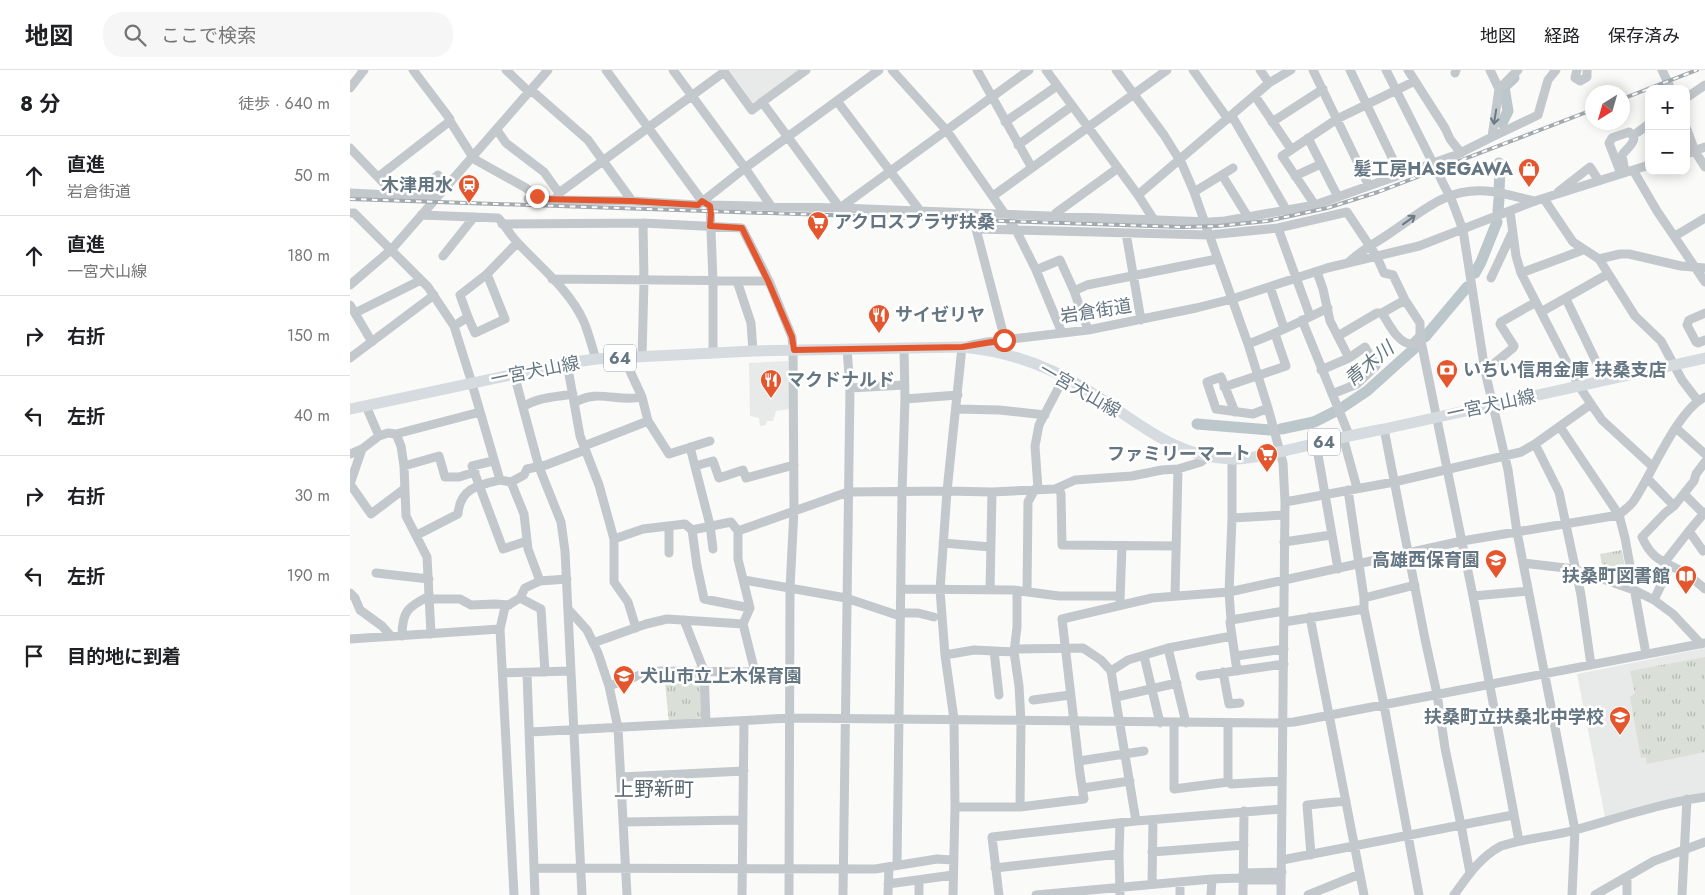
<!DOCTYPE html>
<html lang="ja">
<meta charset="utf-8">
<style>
body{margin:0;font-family:Jost,"Noto Sans JP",sans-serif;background:#f6f6f6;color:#202124}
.controls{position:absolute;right:15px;top:15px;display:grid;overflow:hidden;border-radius:10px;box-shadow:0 2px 12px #0003}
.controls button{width:45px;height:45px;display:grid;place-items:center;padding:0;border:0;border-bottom:1px solid #e0e0e0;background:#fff;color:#202124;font:25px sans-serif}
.compass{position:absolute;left:1235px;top:15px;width:45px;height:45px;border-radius:50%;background:#fff;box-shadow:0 2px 12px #0003;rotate:217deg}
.stop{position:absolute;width:15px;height:15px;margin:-11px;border:4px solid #e4572e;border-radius:50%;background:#fff}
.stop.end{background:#e4572e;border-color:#fff;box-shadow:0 1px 5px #0008}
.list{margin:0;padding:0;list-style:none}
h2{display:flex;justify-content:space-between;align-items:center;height:65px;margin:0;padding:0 20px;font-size:21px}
h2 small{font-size:16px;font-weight:400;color:#757577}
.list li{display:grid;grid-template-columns:32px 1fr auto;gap:15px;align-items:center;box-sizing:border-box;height:80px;padding:0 20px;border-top:1px solid #e0e0e0}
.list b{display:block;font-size:19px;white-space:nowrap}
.list p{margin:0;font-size:16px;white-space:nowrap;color:#757577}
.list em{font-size:16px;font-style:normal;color:#757577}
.icon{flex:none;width:28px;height:28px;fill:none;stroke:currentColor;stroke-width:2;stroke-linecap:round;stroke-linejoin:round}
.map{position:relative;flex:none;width:1355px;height:825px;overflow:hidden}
header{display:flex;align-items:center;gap:30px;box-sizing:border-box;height:70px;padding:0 25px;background:#fff;border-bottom:1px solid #e0e0e0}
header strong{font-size:24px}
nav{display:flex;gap:28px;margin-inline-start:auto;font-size:18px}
.search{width:350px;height:45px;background:#f6f6f6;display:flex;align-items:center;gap:12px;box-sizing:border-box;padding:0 18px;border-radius:20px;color:#757577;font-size:19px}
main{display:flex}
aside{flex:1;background:#fff}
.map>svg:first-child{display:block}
</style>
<header>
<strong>地図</strong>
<div class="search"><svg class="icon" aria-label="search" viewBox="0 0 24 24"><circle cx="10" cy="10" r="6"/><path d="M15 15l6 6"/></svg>ここで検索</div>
<nav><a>地図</a><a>経路</a><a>保存済み</a></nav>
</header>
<main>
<aside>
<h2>8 分<small>徒歩 · 640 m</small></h2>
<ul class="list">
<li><svg class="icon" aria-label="ahead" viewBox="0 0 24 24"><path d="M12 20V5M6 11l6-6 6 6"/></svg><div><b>直進</b><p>岩倉街道</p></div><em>50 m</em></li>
<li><svg class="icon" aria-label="ahead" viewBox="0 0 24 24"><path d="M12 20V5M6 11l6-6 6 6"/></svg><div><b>直進</b><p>一宮犬山線</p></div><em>180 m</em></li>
<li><svg class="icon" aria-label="right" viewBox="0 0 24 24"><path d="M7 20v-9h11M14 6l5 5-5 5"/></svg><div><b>右折</b></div><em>150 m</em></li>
<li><svg class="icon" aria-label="left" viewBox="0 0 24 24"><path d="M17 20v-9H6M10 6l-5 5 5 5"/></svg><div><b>左折</b></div><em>40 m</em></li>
<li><svg class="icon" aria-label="right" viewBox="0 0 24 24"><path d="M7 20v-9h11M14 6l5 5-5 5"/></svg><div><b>右折</b></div><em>30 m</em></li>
<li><svg class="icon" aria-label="left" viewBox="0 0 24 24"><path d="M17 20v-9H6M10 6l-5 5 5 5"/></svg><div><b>左折</b></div><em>190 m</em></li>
<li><svg class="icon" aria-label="arrive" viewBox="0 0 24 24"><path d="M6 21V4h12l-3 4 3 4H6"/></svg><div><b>目的地に到着</b></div></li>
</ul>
</aside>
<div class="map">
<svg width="1355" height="825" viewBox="0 0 1355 825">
<defs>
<pattern id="park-tufts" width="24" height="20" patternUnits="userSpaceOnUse" patternTransform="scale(1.25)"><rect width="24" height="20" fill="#dadfd7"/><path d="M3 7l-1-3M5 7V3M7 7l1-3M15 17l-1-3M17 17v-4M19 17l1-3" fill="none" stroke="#b4b9b4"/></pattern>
</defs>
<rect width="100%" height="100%" fill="#fafaf8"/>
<path fill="#e8e9e9" d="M379 0H449L403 33Z
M438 291 440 339 426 341 423 351H417L416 355 410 356 409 348 400 346 399 293Z
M1355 578V723L1333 726 1255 747 1227 604Z"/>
<path fill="url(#park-tufts)" d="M1272 480 1278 514 1254 505 1250 484Z
M1355 587V682L1297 694 1296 687 1291 688 1280 627 1285 623 1280 601Z
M314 602 351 605 352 649 319 653Z"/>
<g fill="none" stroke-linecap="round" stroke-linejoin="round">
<path stroke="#bbc7cb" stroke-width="11" d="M1152 53 1158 41 1154 17 1164 8
M1149 93 1150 98 1149 122
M1148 141 1149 129
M1125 203 1131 192 1147 152
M1075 267 1117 217
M993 337 1017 321 1067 276
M847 354 920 360
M931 359 964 352 984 342"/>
<path stroke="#c3c8cc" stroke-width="9" d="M63 0 100 49V51L124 89 176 118 190 129
M156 0 177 20H181L238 70 282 131
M256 0 352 131 360 135 490 138 860 152 875 151 965 135 1106 85 1142 67 1149 19 1140 0
M323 0 395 98 421 136
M373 0 402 40 412 32
M456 0 412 32 490 138
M542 0 597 61 666 160 686 200 712 263
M627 0 682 98
M696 0 788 125 804 150
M766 0 814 65 832 94 844 122 898 274 918 338 933 393 935 432 931 825
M843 0 878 49
M910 0 919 13
M963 0 1019 116
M1000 0 1050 104
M1036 0 1102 131 1113 160 1135 301 1158 400 1167 462 1225 760 1222 825
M1058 0 1095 58 1100 69 1111 83
M1227 0 1225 8 1230 11 1237 7V0
M1312 0 1321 19
M374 2 209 123 205 130 282 131 348 135 395 98 529 0
M1105 3 1106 0
M0 18 14 0
M1149 19 1168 0
M905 26 941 79
M1336 28 1355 15
M487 31 571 142
M882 46 937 141
M655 52 707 16
M922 52 973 19
M1336 57 1345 81 1355 97
M147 60 156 73 194 102 209 123
M1288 62 1299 54
M1142 67 1188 45 1198 10 1206 0
M958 68 988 127
M668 75 722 36
M0 78 44 124
M1336 84 1355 77
M1283 100 1307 141 1355 212
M1271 104 1259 73 1262 68 1279 62C1291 69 1277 78 1272 85L1275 102
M872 105 898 147
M945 106 971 94
M28 107 100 51
M844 122 883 98
M1208 122 1240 97 1249 111
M0 123 62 126 88 105 96 115
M788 125 919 13 941 0
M62 126 87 127
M643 126 817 0
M178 129 205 130
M1194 129 1223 172 1249 189 1285 246 1311 271 1332 310 1348 331
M360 135 363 211V283
M965 135 932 86 987 49 1065 11
M490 138 679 0
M1160 141 1166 186 1171 203 1229 316 1241 334 1252 350 1303 397
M0 143H4L78 217 104 256 120 307 150 410 161 412 174 444 178 479 190 511
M71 145 148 148C153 152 161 166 167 172 190 197 220 220 234 252 239 264 242 277 246 289
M704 147 706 143 768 98
M152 154 293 153 392 158 419 211 442 267 443 280 444 440 440 518 439 825
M928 158 960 246
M776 163 791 250
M1325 166 1355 148
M93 186 124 147
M1249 189 1270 184H1279L1331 196 1355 198
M999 192C1012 179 1028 172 1043 161 1073 141 1096 118 1136 121 1152 122 1169 128 1185 131
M686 200 710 190 724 221 738 260
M967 202 973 219 980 251 999 288
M1171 203 1233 180
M1141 208 1162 163
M202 209 419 211
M387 211 401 253 403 281
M0 215 42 179 198 0
M920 217 934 258
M724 221 737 215 867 189
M1216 229 1255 310
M1055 230 1032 243C1039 254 1048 274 1062 274L1070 266
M0 235 22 272
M1191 242 1258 204
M5 243 71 210
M1355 243 1339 250 1337 255 1346 272 1348 273 1355 270
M118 247 125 263 155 249 137 204
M952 250 999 365
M104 256 118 247 110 225 137 204 167 173
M988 266 1027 243H1032
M655 270 626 159 859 165 928 158 997 142 1027 187 1034 203 1043 205 1055 230 1070 253V266L1123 526 1169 771
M898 274C926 264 952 251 978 238
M292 287 294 211 293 153
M0 288 84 225
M274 288 292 327 298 351 319 384 360 371
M217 293 230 366 249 415 264 469V512L278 532 286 558
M971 300 999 288 1015 277 1026 296 1007 314 982 324
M1135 301 1163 278 1164 276 1150 254 1151 252 1186 232
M164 304 189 397 211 452 215 481 232 825
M874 317 936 296 925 264
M500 318 554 315
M555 329 608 325
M224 333C248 318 268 333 292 327
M16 336 29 366 38 363 46 364 51 376 54 396 56 446 77 487 81 564
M173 337C188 327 205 327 223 324
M607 339 649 340 695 345
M885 342 871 307 857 312 866 339 903 344 918 338
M1210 357 1269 445 1275 468 1296 584
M1326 358 1355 384
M46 364 130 342
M993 367 1007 418
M966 373 988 499
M1185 374 1209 422 1231 525 1241 595
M234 376 298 351
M340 377 360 455 363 479
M0 384 12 379 29 366
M882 389V448L879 522 881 550 934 541
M143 391 122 396 153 479 177 471
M54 396 89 386 95 407H109L125 402
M345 396 363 391 369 408 393 400 396 408 444 395
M1297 408 1324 436
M161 412 174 405 177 399 196 395 235 380
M0 414 21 444 54 419
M0 414 12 379
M709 418 711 424 712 475 826 476
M688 419 685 376 689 355 711 313 718 308
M998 420 1014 528V539L1034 635 1069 825
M1334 424 1354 444
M935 432 1044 412 1171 382 1185 374 1241 334
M882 448 935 445
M319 456V483
M342 460 347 496 354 529 400 538
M388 461 498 422 597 421 642 422 705 419 725 410 782 406 812 400 828 399 851 392 859 386
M1339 461 1355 442
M67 465 108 444C110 418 128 415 150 410
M1292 467 1315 443 1324 436 1344 411 1346 404 1355 392
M1292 467C1302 490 1313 491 1333 502 1341 507 1348 513 1355 519
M264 469 293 459 335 454 342 460 381 452 388 461V489L400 538 393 554 405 602
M934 472 981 465
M593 473 641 477
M1173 493 1224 499 1284 520 1304 530 1323 544 1351 574
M1314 493 1339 461 1353 481 1355 480
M26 503 79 509
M394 510 496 528 550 546
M551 519 663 520 709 526H770
M640 520 642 422
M667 521V557L664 582 669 616 671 652 670 737
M677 522 678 432 685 419
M0 523 5 528 10 540 32 556 41 566
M825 526 828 399
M1123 526 1178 521
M170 528 191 539 195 602
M1014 528 1065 515
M79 529H110L121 535 145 534 159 535
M770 530 772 476
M1304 530 1320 496
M218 539 237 560 248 583 259 616 268 658 277 825
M550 543H568L584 547
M960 547 1014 825
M334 550 354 601 356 652
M881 550 880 552 887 601
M934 552 1014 539
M52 566C52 541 58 537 79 526
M0 569 150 559
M243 573 296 554 317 549 393 554
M818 578 836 653
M644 581 649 625
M595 585 624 580 664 582 667 579 733 578 751 590 761 601 786 751
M794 586 810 653
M886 586 934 579
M761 601 778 590 818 578 882 566
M873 602 879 634 890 633
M153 603 221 601
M177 603 185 825
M850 606 934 594
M259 616 293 604 310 601 405 602 440 605
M766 627 827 613
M683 630 720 625
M824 653V719L878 712 881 714 932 711
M180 662 440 648 928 653 944 652 1355 573
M729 691 794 681
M271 707 394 701
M878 712V654
M733 718 780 711
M605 737H670L734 729 730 704 712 549 802 528 879 522 1112 471 1269 445C1273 441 1279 437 1283 432 1301 406 1327 340 1355 327
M274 752 393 750
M802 782 894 775
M961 785 957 735 996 731
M932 790 1111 755 1095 678 1087 624 1075 569 1034 359
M547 795 552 422 555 329 554 278
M184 798 525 799 587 789 603 790
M645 798 769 784
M894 803 932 802
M1120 803 1111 755 1163 745
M1277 807V825
M830 812V825
M538 814 603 805
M802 814 803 750
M164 825 150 559 155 537 170 528 175 518 190 511 217 509
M392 825 394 651
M493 825 500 318 497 279
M538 825 539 797
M569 825V811
M603 825 605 737 604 649 595 585 590 520 597 421 612 277 637 272 738 260 846 238 882 229 977 198 1069 176 1185 131 1299 95
M649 825 642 767 786 751 932 739
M686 825 862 809 889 808 894 810H931
M770 825 769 784 770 753
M861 825 862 809
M893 825 894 741
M958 825 1010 804
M1104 825C1117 807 1130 787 1151 776 1175 768 1201 767 1225 760 1268 748 1311 733 1355 727
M1245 825 1304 791 1355 772
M1332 825 1337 729"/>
<path stroke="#d6dbdf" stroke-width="11" d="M0 339 217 293 246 289 403 281 612 277C657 281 699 296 737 320 785 349 822 387 882 389 899 390 917 384 934 381 968 373 1001 365 1034 359L1355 288"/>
<g stroke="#a2aab0" stroke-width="4">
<path id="rail" d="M1272 29 1347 0
M0 129 833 157 868 156 917 151 977 138 1028 122 1242 40"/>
</g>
<use href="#rail" stroke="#fff" stroke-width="2" stroke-dasharray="5.5" stroke-linecap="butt"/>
</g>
<defs><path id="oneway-shaft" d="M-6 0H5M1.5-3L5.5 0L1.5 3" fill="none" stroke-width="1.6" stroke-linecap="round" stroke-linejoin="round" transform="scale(1.25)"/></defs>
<g stroke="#6a7a87">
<use href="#oneway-shaft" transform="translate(1145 47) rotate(99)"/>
<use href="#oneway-shaft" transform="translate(1059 150) rotate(-36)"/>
</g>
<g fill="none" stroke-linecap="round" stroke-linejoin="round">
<path stroke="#e4572e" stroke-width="6" d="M187 126 190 129 282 131 348 135 352 131 360 136 361 144 360 156 392 158 418 211 442 267 444 280 612 277 654 270"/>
</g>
<defs>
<g id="shop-pin" transform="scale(1.125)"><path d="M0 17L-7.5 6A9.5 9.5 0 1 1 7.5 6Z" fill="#e4572e" stroke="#fff"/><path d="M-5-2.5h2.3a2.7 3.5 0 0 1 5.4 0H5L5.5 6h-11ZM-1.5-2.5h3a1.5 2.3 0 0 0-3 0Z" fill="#fff"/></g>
<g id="station-pin" transform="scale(1.125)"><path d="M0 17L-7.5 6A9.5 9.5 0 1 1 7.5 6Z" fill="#e4572e" stroke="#fff"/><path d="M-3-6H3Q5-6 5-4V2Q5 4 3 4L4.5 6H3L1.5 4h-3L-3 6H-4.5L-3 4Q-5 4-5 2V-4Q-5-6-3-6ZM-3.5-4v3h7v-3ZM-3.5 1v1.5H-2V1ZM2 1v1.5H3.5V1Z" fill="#fff"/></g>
<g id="supermarket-pin" transform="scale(1.125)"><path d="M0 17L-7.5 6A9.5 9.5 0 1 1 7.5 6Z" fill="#e4572e" stroke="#fff"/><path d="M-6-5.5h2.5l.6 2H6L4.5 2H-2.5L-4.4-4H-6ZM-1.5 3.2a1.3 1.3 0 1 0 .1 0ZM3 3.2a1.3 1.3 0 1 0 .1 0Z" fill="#fff"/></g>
<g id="restaurant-pin" transform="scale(1.125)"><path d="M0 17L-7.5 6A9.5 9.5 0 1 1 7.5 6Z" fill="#e4572e" stroke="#fff"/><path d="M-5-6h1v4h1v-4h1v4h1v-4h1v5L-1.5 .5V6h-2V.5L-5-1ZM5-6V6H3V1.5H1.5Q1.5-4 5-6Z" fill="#fff"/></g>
<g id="bank-pin" transform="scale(1.125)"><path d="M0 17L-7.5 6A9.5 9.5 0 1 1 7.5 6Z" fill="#e4572e" stroke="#fff"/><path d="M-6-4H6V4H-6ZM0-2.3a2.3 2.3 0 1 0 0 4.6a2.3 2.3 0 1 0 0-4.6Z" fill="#fff"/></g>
<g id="school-pin" transform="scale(1.125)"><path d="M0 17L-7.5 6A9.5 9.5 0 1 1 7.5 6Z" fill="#e4572e" stroke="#fff"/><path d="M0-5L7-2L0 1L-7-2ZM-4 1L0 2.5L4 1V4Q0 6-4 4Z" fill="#fff"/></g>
<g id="library-pin" transform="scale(1.125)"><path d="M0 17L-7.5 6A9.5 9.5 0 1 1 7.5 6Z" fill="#e4572e" stroke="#fff"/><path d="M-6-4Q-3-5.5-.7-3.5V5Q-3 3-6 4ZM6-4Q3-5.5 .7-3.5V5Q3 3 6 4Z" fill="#fff"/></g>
</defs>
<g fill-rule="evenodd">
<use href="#shop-pin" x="1179" y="99"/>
<use href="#station-pin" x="119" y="115"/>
<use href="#supermarket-pin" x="468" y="152"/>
<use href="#restaurant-pin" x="529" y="245"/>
<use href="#bank-pin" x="1097" y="300"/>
<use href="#restaurant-pin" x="421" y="310"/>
<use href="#supermarket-pin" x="917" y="384"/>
<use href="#school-pin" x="1146" y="490"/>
<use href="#library-pin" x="1336" y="506"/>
<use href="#school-pin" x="274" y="606"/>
<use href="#school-pin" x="1270" y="647"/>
</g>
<g text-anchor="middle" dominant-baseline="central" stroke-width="5" stroke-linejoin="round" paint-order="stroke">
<g fill="#fff" stroke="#939fa8" stroke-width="1">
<rect x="254" y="274.5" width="32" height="27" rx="4"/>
<rect x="958" y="358.5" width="32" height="27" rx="4"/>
</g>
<g font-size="16" font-weight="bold" fill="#657683">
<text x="270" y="288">64</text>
<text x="974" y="372">64</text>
</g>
<g font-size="18" font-weight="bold" fill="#657683" stroke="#fff" text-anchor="end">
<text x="1163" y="99">髪工房HASEGAWA</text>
<text x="103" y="115">木津用水</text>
<text x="484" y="152" text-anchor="start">アクロスプラザ扶桑</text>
<text x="545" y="245" text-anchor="start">サイゼリヤ</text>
<text x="1113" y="300" text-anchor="start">いちい信用金庫 扶桑支店</text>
<text x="437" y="310" text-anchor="start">マクドナルド</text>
<text x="901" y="384">ファミリーマート</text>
<text x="1130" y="490">高雄西保育園</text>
<text x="1320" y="506">扶桑町図書館</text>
<text x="290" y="606" text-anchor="start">犬山市立上木保育園</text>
<text x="1254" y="647">扶桑町立扶桑北中学校</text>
</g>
<g font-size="18" fill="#657683" stroke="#fff">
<text transform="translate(746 241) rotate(-9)">岩倉街道</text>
<text transform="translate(185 301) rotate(-11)">一宮犬山線</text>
<text transform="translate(730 320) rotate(30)">一宮犬山線</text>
<text transform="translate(1141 335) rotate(-12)">一宮犬山線</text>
</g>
<g font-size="19" font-style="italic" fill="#60757c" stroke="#fff">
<text transform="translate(1019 294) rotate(-40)">青木川</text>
</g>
<g font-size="20" fill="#57646e" stroke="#fff">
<text x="304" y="719">上野新町</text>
</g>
</g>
</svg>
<div class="controls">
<button>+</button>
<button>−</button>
</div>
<svg class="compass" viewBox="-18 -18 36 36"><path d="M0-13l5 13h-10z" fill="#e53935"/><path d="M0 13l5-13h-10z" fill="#757577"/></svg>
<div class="stop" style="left:654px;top:270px"></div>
<div class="stop end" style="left:187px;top:126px"></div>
</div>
</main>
